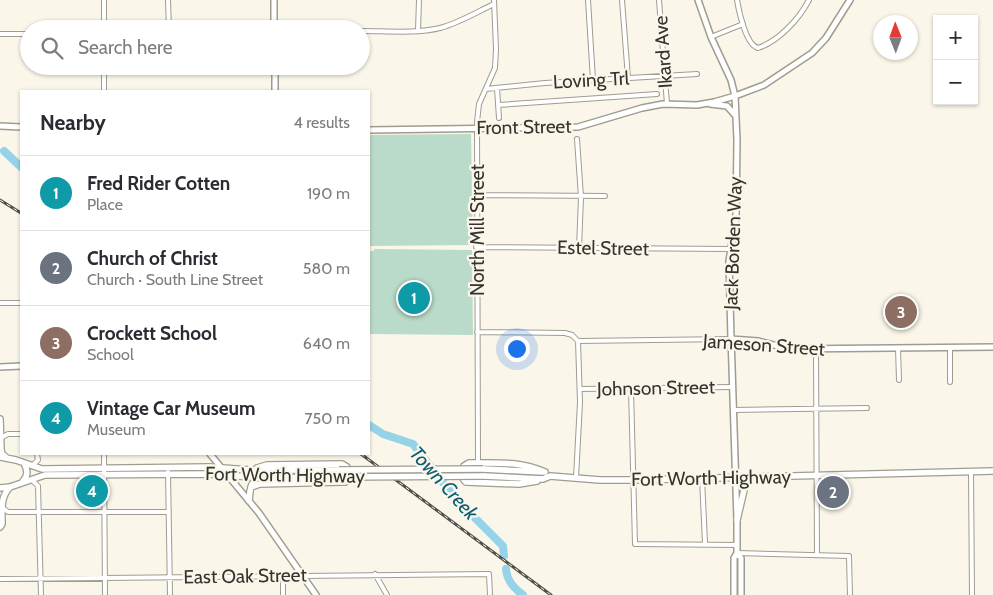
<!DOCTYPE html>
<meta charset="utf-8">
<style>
body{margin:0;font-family:Cabin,sans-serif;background:#f7f7f7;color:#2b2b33}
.controls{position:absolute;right:15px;top:15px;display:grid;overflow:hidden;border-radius:0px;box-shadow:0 1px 4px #0004}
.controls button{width:45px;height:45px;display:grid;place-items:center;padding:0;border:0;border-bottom:1px solid #e1e1e2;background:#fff;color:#2b2b33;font:25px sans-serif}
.compass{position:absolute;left:873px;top:15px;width:45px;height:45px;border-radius:50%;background:#fff;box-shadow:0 1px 4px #0004;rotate:359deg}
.you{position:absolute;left:516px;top:348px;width:18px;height:18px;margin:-12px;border:4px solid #fff;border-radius:50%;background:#1a73e8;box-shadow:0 0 0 8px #1a73e833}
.badge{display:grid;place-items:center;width:32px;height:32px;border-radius:50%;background:#d93025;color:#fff;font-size:16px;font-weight:700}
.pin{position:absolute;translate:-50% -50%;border:2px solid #fff;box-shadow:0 1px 5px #0006}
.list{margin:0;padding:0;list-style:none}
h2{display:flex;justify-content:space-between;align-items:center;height:65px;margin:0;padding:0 20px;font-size:21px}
h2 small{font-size:16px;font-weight:400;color:#7c7c81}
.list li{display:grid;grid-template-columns:32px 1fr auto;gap:15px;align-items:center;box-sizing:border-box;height:75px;padding:0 20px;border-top:1px solid #e1e1e2}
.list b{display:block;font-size:19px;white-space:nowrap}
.list p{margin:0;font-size:16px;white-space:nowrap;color:#7c7c81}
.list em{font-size:16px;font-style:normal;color:#7c7c81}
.icon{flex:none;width:28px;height:28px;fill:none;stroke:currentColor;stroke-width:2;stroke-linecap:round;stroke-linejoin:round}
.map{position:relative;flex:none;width:993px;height:595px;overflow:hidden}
.search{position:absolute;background:#fff;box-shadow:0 1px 4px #0004;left:20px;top:20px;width:350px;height:55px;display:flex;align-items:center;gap:12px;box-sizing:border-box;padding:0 18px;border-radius:28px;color:#7c7c81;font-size:19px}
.panel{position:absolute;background:#fff;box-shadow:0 1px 4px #0004;left:20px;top:90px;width:350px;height:365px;border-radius:0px}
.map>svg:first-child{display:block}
</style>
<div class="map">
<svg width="993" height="595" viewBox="0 0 993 595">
<rect width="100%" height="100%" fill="#faf6e9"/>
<path fill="#badbc9" d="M471 134 473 245 369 246V135Z
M374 249 472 250 473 335 369 334V251H374Z"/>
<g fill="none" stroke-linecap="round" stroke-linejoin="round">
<path stroke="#96d3e9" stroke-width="8" d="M4 151 21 167
M369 425 383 434 413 444 455 498 503 546 504 556
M506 569C507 581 514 588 523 595"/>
<g stroke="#a09c8f" stroke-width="6">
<path id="street" d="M104 0V29
M168 0 169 29
M588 0 593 80
M622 0 628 78
M659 0 667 104
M737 0C739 12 746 45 758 48 779 41 799 19 809 0
M418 30 419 0
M361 31C387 31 415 34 440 28 459 23 477 12 494 4
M0 34H29
M711 37 743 24
M104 66V91
M497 88 499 118
M486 89 545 83 697 74
M498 105 657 94
M577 139 581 197 579 248
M476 195 605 196
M476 247 730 249
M0 303H21
M477 332 565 333 572 335 578 341 731 339
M950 347V382
M898 348 899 380
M816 350 817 555
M580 389 732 387
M631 389 635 544 737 545
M733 410 867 408
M1 438 8 434H21
M104 454 105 595
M478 463 477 122 479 104 495 68 496 49 494 0
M32 466 38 460 37 454
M168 472 170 595
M971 472 972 595
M576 478 580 402 578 341
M702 478 705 543
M32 480 38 486 41 595
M3 508 8 512H169
M737 553 849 556 850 595
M375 574 387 595
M283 576V595
M0 579 489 574 490 595"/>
</g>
<g stroke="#a09c8f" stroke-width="8">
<path id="secondary" d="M274 0V29
M698 0 711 37 731 80 735 96 737 140 736 218 729 261 731 339 758 341 790 349 993 347
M275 66V91
M710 104 727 106 735 115
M0 126 21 127
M369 130 578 127 642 108 663 104 697 105 714 102 735 96 764 85 812 53 826 38 850 0
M731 336 737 520V553L734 558V595
M0 367 21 366
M210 454 259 513 316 595
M737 553 741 558V595"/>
</g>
<g stroke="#a09c8f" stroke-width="8">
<path id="primary" d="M0 419 1 450 2 454 7 458
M0 457 16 460 42 469 209 467 250 470H339
M483 469 542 472
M484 476 543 479 550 476 600 480H635L993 471
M23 481C29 475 27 469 24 463
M537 481 519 484 466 482C461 478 462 471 464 466L469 463C497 463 519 461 545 472
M251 487 260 484 341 482H345L348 478 347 467 342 464 267 465 257 468
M0 488 10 487 45 475 207 474 266 478 339 477
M249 501 250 491 252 484
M737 520 745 486 756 477
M0 527 2 524C2 510 0 497 10 487"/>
</g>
<use href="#street" stroke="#fff" stroke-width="4"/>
<use href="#secondary" stroke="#fff" stroke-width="5"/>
<use href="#primary" stroke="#fff" stroke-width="5.5"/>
<g stroke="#514e48" stroke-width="3">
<path id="rail" d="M0 200 21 213
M361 454 551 595"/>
</g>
<use href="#rail" stroke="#faf6e9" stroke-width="1" stroke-dasharray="4" stroke-linecap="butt"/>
<g stroke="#a09c8f" stroke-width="8" stroke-linecap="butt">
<path id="primary-bridge" d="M339 470 483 469
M339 477 484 476"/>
</g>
<use href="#primary-bridge" stroke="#fff" stroke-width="5.5"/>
</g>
<g text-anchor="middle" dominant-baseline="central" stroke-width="4.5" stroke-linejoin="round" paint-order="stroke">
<g font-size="19" fill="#35332e" stroke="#faf6e9">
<text transform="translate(663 52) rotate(-94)">Ikard Ave</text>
<text transform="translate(591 80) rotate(-3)">Loving Trl</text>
<text transform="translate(524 127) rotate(-1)">Front Street</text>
<text transform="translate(477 230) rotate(-90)">North Mill Street</text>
<text transform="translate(733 243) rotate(-88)">Jack Borden Way</text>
<text transform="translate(603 248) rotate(1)">Estel Street</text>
<text transform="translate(764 345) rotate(4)">Jameson Street</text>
<text transform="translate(656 388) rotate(-1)">Johnson Street</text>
<text transform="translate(285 475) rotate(1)">Fort Worth Highway</text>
<text transform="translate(711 478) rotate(-1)">Fort Worth Highway</text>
<text transform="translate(245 576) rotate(-1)">East Oak Street</text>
</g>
<g font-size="20" font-style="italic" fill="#0c5e74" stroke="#faf6e9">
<text transform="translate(444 483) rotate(48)">Town Creek</text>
</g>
</g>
</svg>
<div class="controls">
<button>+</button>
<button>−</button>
</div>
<svg class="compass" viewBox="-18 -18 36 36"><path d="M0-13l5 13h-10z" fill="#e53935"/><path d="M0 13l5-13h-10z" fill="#7c7c81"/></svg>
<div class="you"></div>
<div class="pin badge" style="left:414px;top:298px;background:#0f9aa8">1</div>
<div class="pin badge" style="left:833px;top:492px;background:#6b7280">2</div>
<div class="pin badge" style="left:901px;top:312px;background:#8d6e63">3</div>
<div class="pin badge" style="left:92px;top:491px;background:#0f9aa8">4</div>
<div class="search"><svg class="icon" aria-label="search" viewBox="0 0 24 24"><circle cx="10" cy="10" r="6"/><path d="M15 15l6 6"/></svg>Search here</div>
<section class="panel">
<h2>Nearby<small>4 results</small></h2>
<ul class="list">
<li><span class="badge" style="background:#0f9aa8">1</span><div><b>Fred Rider Cotten</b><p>Place</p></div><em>190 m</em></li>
<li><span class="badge" style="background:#6b7280">2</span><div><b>Church of Christ</b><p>Church · South Line Street</p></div><em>580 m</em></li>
<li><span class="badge" style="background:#8d6e63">3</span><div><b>Crockett School</b><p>School</p></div><em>640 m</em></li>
<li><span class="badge" style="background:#0f9aa8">4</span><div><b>Vintage Car Museum</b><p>Museum</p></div><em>750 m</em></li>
</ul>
</section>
</div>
